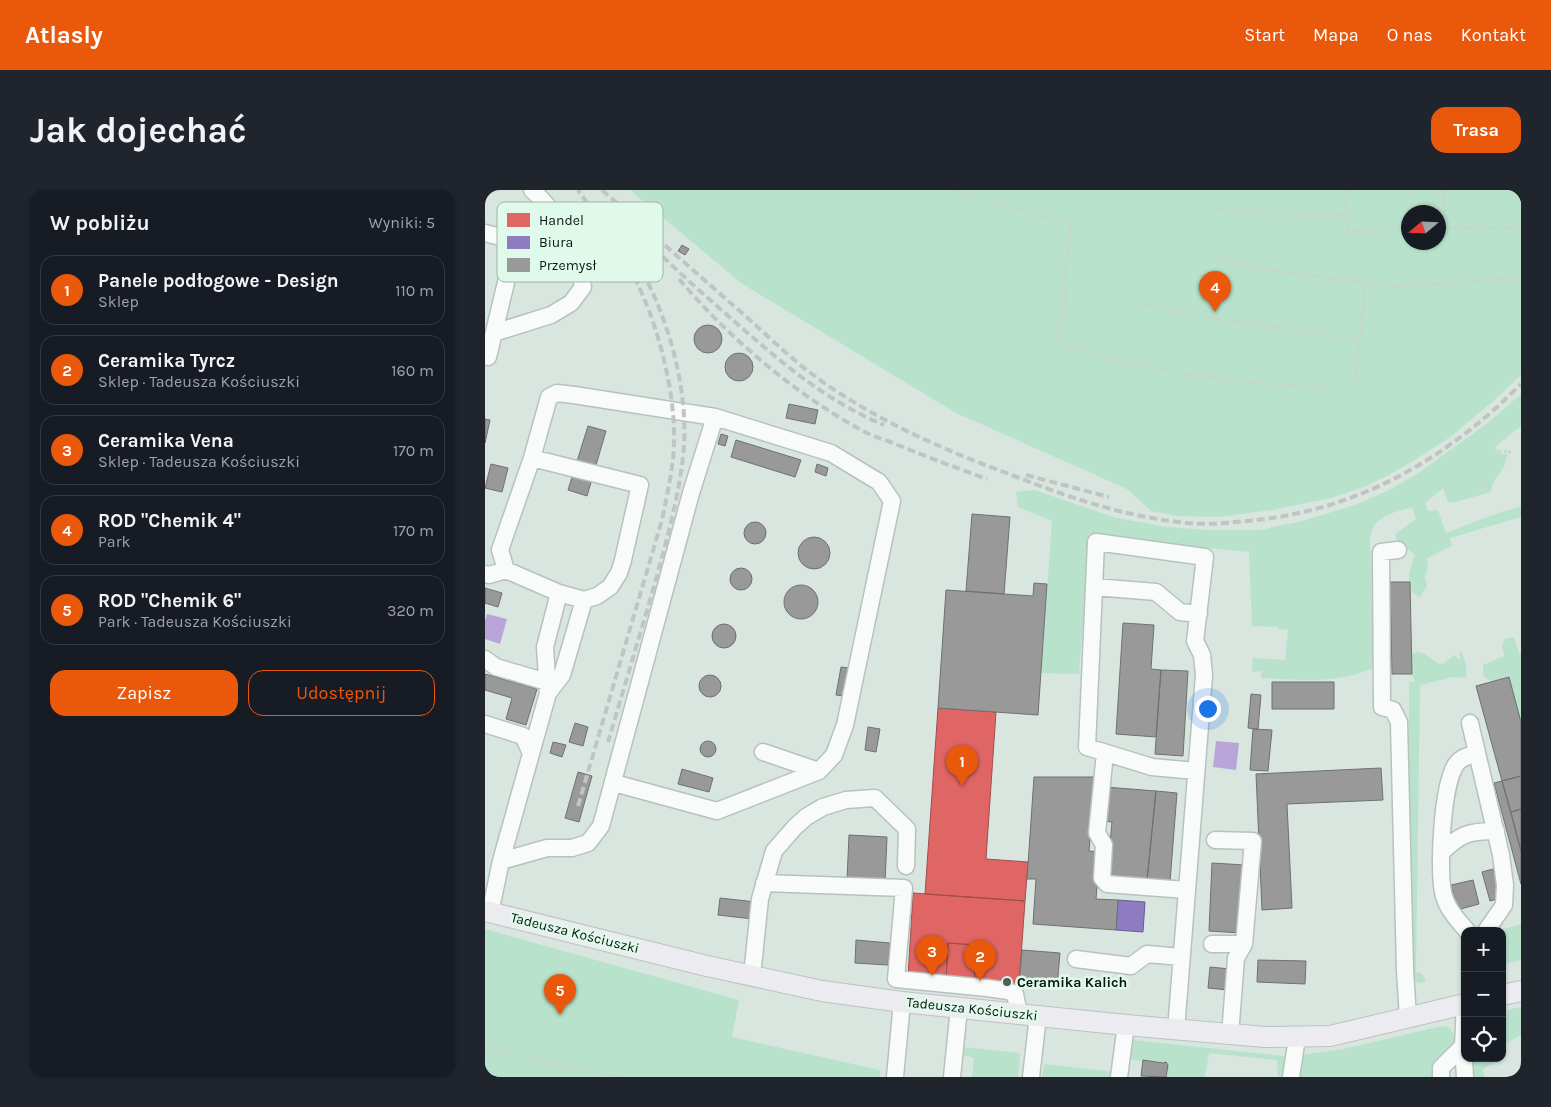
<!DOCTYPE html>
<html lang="pl">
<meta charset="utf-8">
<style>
body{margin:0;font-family:Karla,sans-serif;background:#20242c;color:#f1f3f6}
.controls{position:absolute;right:15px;bottom:15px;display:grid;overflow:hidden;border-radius:10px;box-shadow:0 1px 4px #0004}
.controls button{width:45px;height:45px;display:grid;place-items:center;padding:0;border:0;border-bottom:1px solid #363941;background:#171b24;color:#f1f3f6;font:25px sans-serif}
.compass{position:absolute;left:916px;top:15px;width:45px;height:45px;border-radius:50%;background:#171b24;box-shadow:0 1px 4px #0004;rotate:251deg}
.you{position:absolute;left:722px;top:518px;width:18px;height:18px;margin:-12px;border:4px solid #fff;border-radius:50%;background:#1a73e8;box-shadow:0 0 0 8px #1a73e833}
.badge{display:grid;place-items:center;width:32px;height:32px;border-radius:50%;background:#ea580c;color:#fff;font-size:16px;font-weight:700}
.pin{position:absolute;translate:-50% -41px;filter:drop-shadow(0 1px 2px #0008)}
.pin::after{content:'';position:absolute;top:26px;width:18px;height:15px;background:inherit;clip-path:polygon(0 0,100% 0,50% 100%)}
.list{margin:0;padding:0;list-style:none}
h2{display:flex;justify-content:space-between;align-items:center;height:65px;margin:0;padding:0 20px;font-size:21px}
h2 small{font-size:16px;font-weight:400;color:#9ea1a6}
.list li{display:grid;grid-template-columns:32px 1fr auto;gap:15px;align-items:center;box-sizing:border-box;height:70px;margin:0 10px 10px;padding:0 10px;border:1px solid #363941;border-radius:15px}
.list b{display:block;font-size:19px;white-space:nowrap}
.list p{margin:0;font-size:16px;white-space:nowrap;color:#9ea1a6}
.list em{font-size:16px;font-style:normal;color:#9ea1a6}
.actions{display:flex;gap:10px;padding:15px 20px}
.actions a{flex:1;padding:11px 0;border:1px solid #ea580c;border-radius:15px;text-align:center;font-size:18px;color:#ea580c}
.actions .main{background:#ea580c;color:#fff}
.icon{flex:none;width:28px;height:28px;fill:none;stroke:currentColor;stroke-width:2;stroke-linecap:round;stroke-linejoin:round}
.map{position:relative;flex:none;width:1036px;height:887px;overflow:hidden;border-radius:15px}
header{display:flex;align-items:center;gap:30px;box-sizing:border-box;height:70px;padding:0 25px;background:#ea580c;color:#fff}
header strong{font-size:24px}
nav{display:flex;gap:28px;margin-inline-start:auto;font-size:18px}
.intro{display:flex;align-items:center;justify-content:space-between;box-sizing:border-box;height:120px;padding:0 30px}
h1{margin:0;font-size:35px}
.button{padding:12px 22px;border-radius:15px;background:#ea580c;color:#fff;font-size:18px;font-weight:700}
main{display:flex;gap:30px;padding:0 30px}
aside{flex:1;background:#171b24;border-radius:15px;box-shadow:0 1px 4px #0004}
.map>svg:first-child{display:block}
</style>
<header>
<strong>Atlasly</strong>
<nav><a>Start</a><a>Mapa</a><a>O nas</a><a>Kontakt</a></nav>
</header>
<div class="intro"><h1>Jak dojechać</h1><a class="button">Trasa</a></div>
<main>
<aside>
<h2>W pobliżu<small>Wyniki: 5</small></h2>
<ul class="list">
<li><span class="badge">1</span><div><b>Panele podłogowe - Design</b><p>Sklep</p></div><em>110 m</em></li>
<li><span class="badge">2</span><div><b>Ceramika Tyrcz</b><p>Sklep · Tadeusza Kościuszki</p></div><em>160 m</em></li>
<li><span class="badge">3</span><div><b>Ceramika Vena</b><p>Sklep · Tadeusza Kościuszki</p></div><em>170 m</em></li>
<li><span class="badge">4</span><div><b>ROD &quot;Chemik 4&quot;</b><p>Park</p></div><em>170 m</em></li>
<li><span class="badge">5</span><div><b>ROD &quot;Chemik 6&quot;</b><p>Park · Tadeusza Kościuszki</p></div><em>320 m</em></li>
</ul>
<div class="actions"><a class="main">Zapisz</a><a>Udostępnij</a></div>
</aside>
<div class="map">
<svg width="1036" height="887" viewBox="0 0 1036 887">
<rect width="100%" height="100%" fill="#d8e6df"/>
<path fill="#b9e2cd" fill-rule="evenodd" d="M145 0H1036V185L1006 213 965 247 930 270 902 286 876 298 846 308 787 320 734 327 692 326 666 321 642 299 471 223 256 93ZM924 22H954V52H924Z
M1036 204V236L1010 257 1015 264H1023C1021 269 1020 275 1017 280 1011 288 1007 292 1006 302L967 313 963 312 958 298 941 312V315L943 321 953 320 961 343 1005 326 1036 316V327L965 348 967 356 942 368 943 374 940 387 942 396 935 407C918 401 925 378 930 365L921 358 913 355 910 344 931 329 927 318C915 320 896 325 889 336 881 348 887 367 887 381 887 414 888 446 888 478 854 494 813 490 776 488V481L767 482 768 468 800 470 803 440 794 439 793 437 767 436 764 362 693 355 608 344 603 367 594 484 556 483 567 331 533 317 531 302 550 300 631 328 683 337 724 340H775L817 331 870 315 904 300 932 284 1004 232Z
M1029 447 1034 463H1036V532L1008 492 1005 491 998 485V475L1019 466 1017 455 1020 449Z
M932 462 938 463 954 474 959 473 969 465 976 470 974 463 976 462C981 471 982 478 981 488L968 487 935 495 931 782 936 783 941 789 938 793H935L927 790 924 648V492H930L927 484V464Z
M1036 734V770L1017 775V743L1019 739Z
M0 739 254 810 247 847 395 880V887H0Z
M1036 817V845L1017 856V821Z
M957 836C965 836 968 842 971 849L952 887H813L815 865 858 859Z
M648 850 799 866 801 868 800 884 793 887 792 870 724 863 720 887H681L683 875 681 872 678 873 647 870 643 854Z
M477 857 535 863 533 887H487L489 868 477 865Z
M989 868H1006L1009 873 997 880 1000 887H989Z
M559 874 629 882 628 887H557Z"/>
<path fill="#b9a5d8" d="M2 424 22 429 15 454 0 449V431Z
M731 551 754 553 751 580 728 577Z"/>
<path fill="#e06666" stroke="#a04e4c" d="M453 518 511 522 501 669 543 672 540 711 440 704Z
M428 703 540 711 534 795 489 791 492 755 463 753 461 789 423 787Z
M463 753 492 755 489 791 461 789Z"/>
<path fill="#8e7cc3" stroke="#675d8d" d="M633 710 660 712 658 742 631 740Z"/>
<path fill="#999" stroke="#6e7170" d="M197 55 204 59 200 65 193 61Z
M209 149a14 14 0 1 1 28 0a14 14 0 1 1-28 0Z
M240 177a14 14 0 1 1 28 0a14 14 0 1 1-28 0Z
M304 214 333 220 330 234 301 228Z
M0 229 5 230 0 253Z
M103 236 121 241 102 306 83 300Z
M236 244 243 246 240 256 233 254Z
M251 250 316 270 310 287 246 267Z
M6 274 23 278 17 302 0 298Z
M332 274 343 278 341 286 330 282Z
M487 324 525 327 519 404 481 401Z
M259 343a11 11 0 1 1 22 0a11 11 0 1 1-22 0Z
M313 363a16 16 0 1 1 32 0a16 16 0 1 1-32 0Z
M245 389a11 11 0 1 1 22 0a11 11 0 1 1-22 0Z
M905 392H925L927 484H907Z
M549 393 562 394 553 525 453 518 461 400 548 406Z
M299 412a17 17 0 1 1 34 0a17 17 0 1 1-34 0Z
M0 398 17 403 13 417 0 413V414Z
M638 433 669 435 666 479 676 480 671 547 631 544Z
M227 446a12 12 0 1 1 24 0a12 12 0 1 1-24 0Z
M356 477 364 478 359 506 351 505Z
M676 480 703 481 698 566 670 564Z
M0 484 52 499 41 535 21 529 27 508 0 500Z
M214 496a11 11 0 1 1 22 0a11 11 0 1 1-22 0Z
M1024 487 1036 532V586L1017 591 991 496Z
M787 492H849V519H787Z
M766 504 776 505 773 539 763 538Z
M90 533 103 537 98 556 84 552Z
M383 537 395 539 391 562 380 560Z
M768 539 787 540 783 581 765 580Z
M215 559a8 8 0 1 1 16 0a8 8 0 1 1-16 0Z
M68 552 81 555 77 567 65 563Z
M896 578 898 610 802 614 807 718 777 720 771 584Z
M197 579 228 588 224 602 193 594Z
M93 582 107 586 94 632 80 628Z
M1036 586V619L1026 622 1017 591Z
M549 587H610L604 661 615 662 611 709 633 710 631 740 548 734 551 689H542Z
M1017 591 1036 661V694L1009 593Z
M620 597 671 601 662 690 622 686 627 632 617 631Z
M671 601 692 603 685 692 662 690Z
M1036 619V661L1026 622Z
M364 645 402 647 400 692 362 690Z
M727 673 760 675 756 743 724 741Z
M1008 679 1016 708 1005 711 997 682Z
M988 690 994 714 972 720 966 695Z
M235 708 271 712 268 729 233 725Z
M371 750 405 753 403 775 370 773Z
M537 760 575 763 572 797 534 795Z
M773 770 821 771 820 794 772 792Z
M725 777 745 779 743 800 723 798Z
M658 870 678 873 681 872 683 875 681 887 656 886Z"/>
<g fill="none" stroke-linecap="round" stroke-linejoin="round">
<g stroke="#b7c2bc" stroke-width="19">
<path id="minor" d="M0 43 31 51 3 167 0 166
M9 143 66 125 86 113 98 97C95 83 94 67 88 54 82 40 59 10 47 0
M47 268 155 295 138 370 134 383 125 397 112 406 99 410 74 403
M913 360 896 362 897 517 908 520 914 532 920 780 923 828
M0 384 4 385 21 380
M610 397 671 402 695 422 714 424
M0 469 11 477 62 492
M63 503 77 485 99 410
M985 533 1016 665 1020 695 1019 715 1001 741
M0 534 38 546 46 563
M278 562 334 581
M620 563 612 643 619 655 617 688 622 694 701 700
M730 650 768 651 759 754 751 768 745 845
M956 663C975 644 984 641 1011 641
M16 671 62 658H87L103 653 116 636 206 303 230 227
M279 693 419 698 411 789 502 798 523 801 530 804 534 824
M5 723 16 671 63 503 60 457 74 403 21 380 15 360 47 268 64 207 72 203 89 205 230 227 346 263 394 292 407 311 360 535 349 565 334 581 232 621 129 593
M982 741C972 729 961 718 958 702 953 678 957 592 972 573 977 567 985 565 992 563
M727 754H759
M591 769 646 776 662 764 696 767
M267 786 275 709 289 661 310 637 321 627 338 617 361 610 390 608 422 639 421 676
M980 814 978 856 980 887
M691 840 719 485 717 465 710 451 720 367 611 352 602 557 667 577 711 581
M410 887 417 812
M467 887 474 818
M546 887 553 826
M634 887 641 835
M806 887 812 848
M956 887V878L978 856"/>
</g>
<g stroke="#bbc3c0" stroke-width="22">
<path id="major" d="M0 721 222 776 337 801 417 812 641 835 780 847 845 846 980 814
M1017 805 1036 801"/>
</g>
<path stroke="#ccd1ce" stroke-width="2.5" stroke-dasharray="2.5 2.5" stroke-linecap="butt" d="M469 0 586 35 579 87 581 108 572 139 574 148 585 157 605 160 639 175H660L695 184 786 194 851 199 863 198 870 190 881 93
M861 0 862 40 924 39
M959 0V38
M727 19 763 23 862 24
M954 38H1036
M720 65 778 79 905 96 940 95 1036 87
M654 113 737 130 874 149
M1014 262 1024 261 1026 265
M999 289C999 295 1001 295 1006 297
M0 858 134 887"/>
<use href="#minor" stroke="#f9fbfa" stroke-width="16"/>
<use href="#major" stroke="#ecebef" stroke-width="20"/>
<path stroke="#c0c4c2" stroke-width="4" stroke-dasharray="8 4" stroke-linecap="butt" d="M117 0C164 41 210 82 257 123 283 146 309 172 338 192 395 232 459 260 524 284 583 307 639 327 703 333 722 335 742 333 761 331 870 322 961 270 1036 194
M110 13C122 27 135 42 144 58 179 114 203 190 199 256 195 305 181 352 168 400 153 451 138 501 123 552
M144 32C174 65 208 95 241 124 290 167 338 210 399 235
M194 89C244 148 310 204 378 241 389 247 401 250 413 255 442 267 472 278 502 289
M541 285 624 307
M93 616 177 330C182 305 188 280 189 255 191 202 172 129 147 83 132 54 112 27 93 0"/>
</g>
<circle fill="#535e58" stroke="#dffaeb" stroke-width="2" cx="522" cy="792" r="5"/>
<g text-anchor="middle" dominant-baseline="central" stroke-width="5" stroke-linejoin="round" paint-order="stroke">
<g font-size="14" fill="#0b1510" stroke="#dffaeb">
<text transform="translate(90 743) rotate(14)">Tadeusza Kościuszki</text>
<text transform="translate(487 819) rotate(6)">Tadeusza Kościuszki</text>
</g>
<g font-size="14" font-weight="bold" fill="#0b1510" stroke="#dffaeb" text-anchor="start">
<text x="532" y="792">Ceramika Kalich</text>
</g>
</g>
<rect x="12" y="12" width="166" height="80" rx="8" fill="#dffaeb" stroke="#9fb5a9" stroke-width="1"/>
<rect x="22" y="23" width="23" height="14" fill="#e06666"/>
<rect x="22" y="46" width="23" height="13" fill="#8e7cc3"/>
<rect x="22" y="68" width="23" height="14" fill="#999"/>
<g font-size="14" fill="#0b1510">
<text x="54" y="35">Handel</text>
<text x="54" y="57">Biura</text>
<text x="54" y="80">Przemysł</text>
</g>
</svg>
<div class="controls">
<button>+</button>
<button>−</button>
<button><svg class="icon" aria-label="locate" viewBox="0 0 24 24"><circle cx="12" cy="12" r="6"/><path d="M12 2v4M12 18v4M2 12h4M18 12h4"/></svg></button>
</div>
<svg class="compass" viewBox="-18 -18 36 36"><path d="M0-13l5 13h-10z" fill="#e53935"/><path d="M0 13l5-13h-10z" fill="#9ea1a6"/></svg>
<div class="you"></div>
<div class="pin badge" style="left:477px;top:596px">1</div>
<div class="pin badge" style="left:495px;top:791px">2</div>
<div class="pin badge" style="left:447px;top:786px">3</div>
<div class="pin badge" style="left:730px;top:122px">4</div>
<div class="pin badge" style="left:75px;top:825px">5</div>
</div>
</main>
